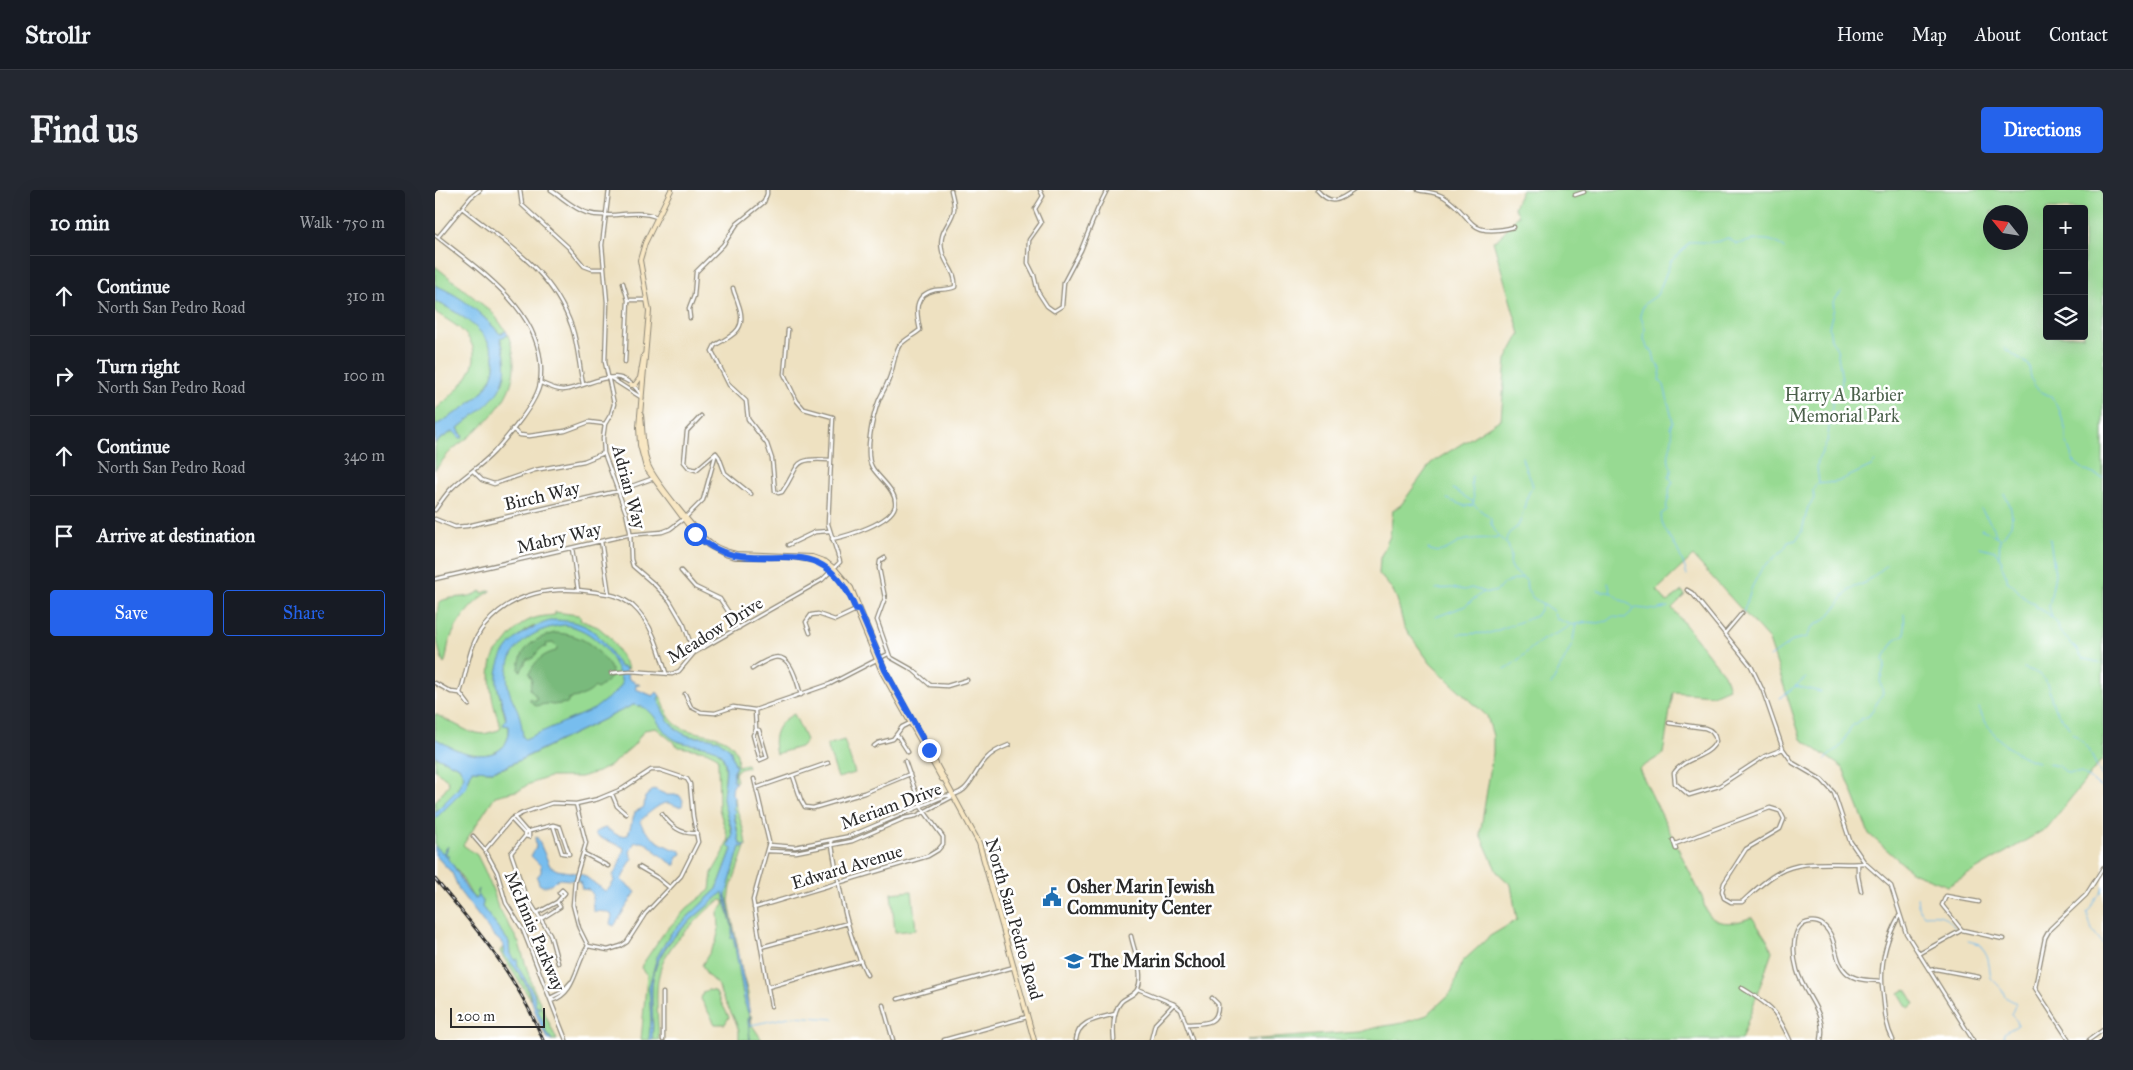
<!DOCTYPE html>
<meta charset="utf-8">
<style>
body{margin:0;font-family:"IM FELL Great Primer",serif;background:#242831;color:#f1f3f6}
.controls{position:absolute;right:15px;top:15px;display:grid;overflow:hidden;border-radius:5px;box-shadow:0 5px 20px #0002}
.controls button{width:45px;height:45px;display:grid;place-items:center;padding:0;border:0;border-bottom:1px solid #363941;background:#171b24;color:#f1f3f6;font:25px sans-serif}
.compass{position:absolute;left:1548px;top:15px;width:45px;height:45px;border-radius:50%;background:#171b24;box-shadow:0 5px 20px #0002;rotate:300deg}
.scale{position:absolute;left:15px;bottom:12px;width:95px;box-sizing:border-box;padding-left:5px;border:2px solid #2b2b2b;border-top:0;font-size:14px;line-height:18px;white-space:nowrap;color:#2b2b2b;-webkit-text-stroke:4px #fff;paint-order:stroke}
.stop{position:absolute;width:15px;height:15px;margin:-11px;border:4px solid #2563eb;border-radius:50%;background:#fff}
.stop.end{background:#2563eb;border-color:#fff;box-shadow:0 1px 5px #0008}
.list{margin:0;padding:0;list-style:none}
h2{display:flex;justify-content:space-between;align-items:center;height:65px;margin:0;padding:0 20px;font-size:21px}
h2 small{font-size:16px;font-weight:400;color:#9ea1a6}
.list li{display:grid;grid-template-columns:32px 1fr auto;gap:15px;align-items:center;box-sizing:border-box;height:80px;padding:0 20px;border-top:1px solid #363941}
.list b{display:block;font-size:19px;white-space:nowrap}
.list p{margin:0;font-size:16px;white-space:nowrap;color:#9ea1a6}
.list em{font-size:16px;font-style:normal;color:#9ea1a6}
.actions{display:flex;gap:10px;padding:15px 20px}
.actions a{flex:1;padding:11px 0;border:1px solid #2563eb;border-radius:5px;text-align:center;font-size:18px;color:#2563eb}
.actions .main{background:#2563eb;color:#fff}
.icon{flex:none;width:28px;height:28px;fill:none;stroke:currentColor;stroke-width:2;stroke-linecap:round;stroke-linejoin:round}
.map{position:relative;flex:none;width:1668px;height:850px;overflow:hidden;border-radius:5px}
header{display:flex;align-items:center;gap:30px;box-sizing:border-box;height:70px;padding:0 25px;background:#171b24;border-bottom:1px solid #363941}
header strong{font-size:24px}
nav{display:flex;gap:28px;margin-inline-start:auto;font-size:18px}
.intro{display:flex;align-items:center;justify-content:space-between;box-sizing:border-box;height:120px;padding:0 30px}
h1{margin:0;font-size:35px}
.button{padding:12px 22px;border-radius:5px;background:#2563eb;color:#fff;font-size:18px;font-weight:700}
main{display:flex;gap:30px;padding:0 30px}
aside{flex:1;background:#171b24;border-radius:5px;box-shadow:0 5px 20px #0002}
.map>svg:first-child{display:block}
</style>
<header>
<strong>Strollr</strong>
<nav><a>Home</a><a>Map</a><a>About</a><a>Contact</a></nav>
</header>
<div class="intro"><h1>Find us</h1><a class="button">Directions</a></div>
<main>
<aside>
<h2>10 min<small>Walk · 750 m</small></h2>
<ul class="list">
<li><svg class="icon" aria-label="ahead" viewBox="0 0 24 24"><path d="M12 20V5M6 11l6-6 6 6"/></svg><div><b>Continue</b><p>North San Pedro Road</p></div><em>310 m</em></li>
<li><svg class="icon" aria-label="right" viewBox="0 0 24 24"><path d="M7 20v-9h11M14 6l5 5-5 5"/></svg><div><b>Turn right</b><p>North San Pedro Road</p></div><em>100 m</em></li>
<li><svg class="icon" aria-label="ahead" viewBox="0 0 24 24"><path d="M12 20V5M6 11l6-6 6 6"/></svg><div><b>Continue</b><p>North San Pedro Road</p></div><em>340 m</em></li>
<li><svg class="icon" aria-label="arrive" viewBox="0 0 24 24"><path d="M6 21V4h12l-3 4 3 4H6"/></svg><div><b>Arrive at destination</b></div></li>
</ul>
<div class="actions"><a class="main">Save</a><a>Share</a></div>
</aside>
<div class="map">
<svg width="1668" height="850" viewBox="0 0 1668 850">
<rect width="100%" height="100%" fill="#fff"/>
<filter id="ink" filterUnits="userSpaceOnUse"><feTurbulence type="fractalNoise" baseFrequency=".02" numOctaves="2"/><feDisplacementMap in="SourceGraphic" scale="10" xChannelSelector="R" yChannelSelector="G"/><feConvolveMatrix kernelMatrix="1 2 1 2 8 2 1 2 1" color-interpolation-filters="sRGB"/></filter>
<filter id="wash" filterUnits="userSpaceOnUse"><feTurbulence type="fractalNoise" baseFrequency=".0096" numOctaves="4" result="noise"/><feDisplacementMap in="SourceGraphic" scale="20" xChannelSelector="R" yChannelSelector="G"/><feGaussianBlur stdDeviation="1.12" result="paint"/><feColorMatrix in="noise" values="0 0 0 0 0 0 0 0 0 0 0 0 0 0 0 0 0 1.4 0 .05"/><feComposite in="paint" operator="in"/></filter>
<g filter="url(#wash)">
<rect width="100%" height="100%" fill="#eee1c1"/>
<path fill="#97da92" stroke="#61825e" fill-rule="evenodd" d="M1087 0H1668V568L1612 638 1513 696 1477 682 1434 644 1408 578 1366 549 1334 450 1258 366 1222 400 1232 412 1247 401 1250 405 1237 418 1289 484 1294 498 1278 505 1238 502 1228 564 1204 579 1268 709C1271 737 1296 736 1317 727L1334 753 1337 762 1306 850H811L924 842 944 837 968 833 992 825 1017 802 1027 772 1055 746 1082 730 1076 695 1062 682 1045 644 1058 563V546L1052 526 996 474 969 437 962 409 957 399 944 384 945 368 955 346 958 320 966 315 996 273 1066 229 1071 170 1085 144 1058 51 1062 50 1084 25 1079 17ZM1612 19H1649V146H1612ZM1556 22H1586V52H1556Z
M0 76 58 123 71 141 65 144C46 122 27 108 0 95Z
M0 111C35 128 82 160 47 202 35 216 15 226 0 236V220C25 198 60 168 23 137 16 132 8 127 0 122Z
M73 145C90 189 69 217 36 245 28 252 19 257 12 265 8 270 4 275 0 280V253L18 241 25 248 28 246 23 238C57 210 82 195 65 147Z
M56 400V401C37 412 22 431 14 452 12 459 12 468 9 474 0 454 0 433 4 412 19 404 31 411 46 401L47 403Z
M120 422 143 425 146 427 145 430 163 437 175 447 194 479 186 477 195 502 134 542 81 554 63 499 72 535 74 536C76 566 47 569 25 561 16 558 8 553 0 548V524L35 542 49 544 64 540 66 537C58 518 49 481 61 462 63 459 66 457 69 454 77 444 85 433 97 429 105 426 112 426 120 425ZM99 436H103L71 460 90 441Z
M225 506C231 517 231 527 242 535 259 548 295 539 302 565 303 569 302 572 302 576L312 574 313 577 302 580 300 584 302 591H298L300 577 295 559C289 556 284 551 278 549 271 546 262 548 254 546 237 542 227 523 222 508Z
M198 515C220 516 221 534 235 546 247 557 261 553 275 557 299 565 287 591 289 608 290 621 295 633 297 646L293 653 297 659 282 699 236 743 222 767 214 797 216 830 214 850H206L212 785 206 778 207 775 228 744 252 718 275 700 277 683 289 662 293 648 284 619 283 570 281 566 271 561 244 557 221 538 209 540 199 555 176 575 163 582 145 587H114L92 595 85 600 60 606 28 655 42 665 49 679 59 703 62 715 84 753 97 795 122 850H117L110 841V836L101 817 97 800 75 765 74 752 47 717 48 713 37 706 23 681 0 656V629L25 604 33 592 37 580 57 581 69 578Z
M359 524 371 550 368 556 341 564C336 546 342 532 359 524Z
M409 550 420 583 403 588 392 555Z
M0 566 24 577 29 586 22 600 0 622V612L14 594 12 589 0 580Z
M300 607 301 616 309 642 311 656 305 654 298 616Z
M305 657H310L296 697 294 711 308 786 313 803V816L291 705Z
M477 701 481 740 460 742 456 703Z
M288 702 297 736 310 814 314 825 313 829 315 836 316 825 317 835 327 850H304V841L300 830 286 804 284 796 272 785 267 775 281 752 284 738 283 722 289 715V711L286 710C276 715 268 724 260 732 215 772 221 794 224 850H217C219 831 216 814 217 796 220 751 260 730 288 702Z
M66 759H70V765C78 773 95 798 96 810L65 762Z
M1471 799 1480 814 1473 818 1464 803Z
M273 800 280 801 294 827 290 834H280L266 809 268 802Z"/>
<path fill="#79ba7c" stroke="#527254" d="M120 443C142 444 157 452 170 470 175 476 177 479 177 487 174 489 165 498 162 499L160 497C154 505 143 507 133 509V513L118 515 111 514 101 516 95 511V508L100 511 102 508 95 499 97 489 94 484C99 472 108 464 121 461L122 458 118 453 111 454V457L105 459 97 469H92L86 481 84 480C85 457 100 448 120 443Z"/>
<path fill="#77bdee" stroke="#51748c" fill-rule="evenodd" d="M0 95C28 107 45 122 65 144L71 141 73 145 65 148C82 197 58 210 23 238L28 248H25L18 241 0 253V236C15 226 35 216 47 202 82 160 35 128 0 111Z
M119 430C161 432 164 446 185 477H190L194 489 205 495H201V499L218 506 222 502 225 506 223 508C227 523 237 541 254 546 263 548 272 546 281 550L282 549 295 559 301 578 299 579 298 591 301 593 298 594 297 604 300 607 298 608 300 614 298 618 300 621 299 625 305 654 310 655V657H305L291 705 311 801C311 812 317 822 314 833L317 835 314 836 315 850 313 832 314 825 310 814 300 757 298 748H295L297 746V736L288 702C259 730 220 751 217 796 216 814 219 831 217 850H214L216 830 214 797 222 767 236 743 282 699 297 659 293 656C294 652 297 650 297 645 297 633 289 621 288 608 288 594 296 575 285 563 274 552 251 558 237 548 221 537 221 516 198 515L68 578 57 581 37 580 31 598 0 629V622L22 600 29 586 24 577 0 566V548C8 553 16 558 25 561 47 569 76 566 74 536L68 535 71 528C69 517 64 506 62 494 59 459 89 437 119 430ZM129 435C158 438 181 466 187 494L181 502 159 519 90 549 88 547C87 538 86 529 83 521 79 512 74 504 73 495 67 460 97 438 129 435Z
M219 599 232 605H244L248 610 247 616C241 618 238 613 231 613 225 613 208 627 205 632 213 648 229 657 246 661L247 664 242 667 241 675H239C235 672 229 669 225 665 216 658 212 649 199 653L195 662 197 669 186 690 201 702 179 736 175 734 177 726 174 722 158 721 157 703 154 700 147 699 145 691 124 689C118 692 111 700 104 694L102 687 106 682V676L96 666 101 657 100 648 102 647 115 676 122 680 147 684 170 701 173 700 179 691 178 685 182 680 189 659 188 657 161 646 160 642 170 638 184 646 193 645 200 622 209 617 210 607Z
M0 656 8 663 13 656 10 666H15L12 668C25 681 27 698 40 709L43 708 42 703 44 699 43 704 48 712 47 717 74 752 75 764 80 771 82 768 83 777 99 804 101 817H106L102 819 110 836V841L117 850H114C104 837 99 819 95 804 93 795 76 771 69 765 71 755 66 752 59 746L25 702 17 683 0 665Z"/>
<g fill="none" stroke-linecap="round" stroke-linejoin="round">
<path stroke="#77bdee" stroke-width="1" d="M1569 158 1594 175C1596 192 1598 200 1616 206L1624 219 1631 241V250L1639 272 1651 281 1668 288
M1037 286C1034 296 1041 304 1038 314L1056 329V334L1064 347 1073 355 1076 365 1075 373 1079 382 1091 390 1092 399 1098 408 1117 420 1122 429 1137 435 1152 432 1163 433 1172 431 1177 427 1190 428 1201 418 1221 420 1233 417
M1384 293 1382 277 1383 270 1392 252 1398 209 1406 197 1407 190 1402 159 1396 149 1394 137 1399 118 1398 112 1406 102
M1018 299 1038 312
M1012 309 1030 316 1038 315
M1546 319 1559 338 1561 346 1565 349 1564 366 1567 371 1566 374 1572 387V391C1584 398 1586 410 1600 413L1601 417 1612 423 1623 434 1624 441 1642 459 1645 465 1649 469 1668 473
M1546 339 1561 346
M1565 349C1572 345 1571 340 1576 335 1578 323 1576 314 1569 304
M1615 349 1620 384 1614 417 1617 428
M1071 352C1071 341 1080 341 1084 334 1090 322 1089 307 1098 297 1096 286 1089 279 1087 267
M1545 357 1560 361 1564 366
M993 359C1009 368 1018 352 1031 350 1042 348 1053 349 1064 347
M1252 385C1250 377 1246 367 1242 359 1236 347 1226 339 1226 324L1232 320C1230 312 1236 307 1234 299L1238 292 1234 287 1237 279C1227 265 1243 249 1235 237L1238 232 1229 195 1224 190 1226 179 1220 172 1218 162 1212 157 1209 149 1210 138 1205 125 1209 114 1221 106 1224 101 1236 71 1249 59 1254 52C1267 51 1280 55 1292 48L1302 54C1318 50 1338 45 1349 59
M1173 393 1176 402
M1001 399 1017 398 1030 400 1036 398 1053 403 1062 401 1069 393 1087 388
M1163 400 1177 403 1185 410 1192 412 1199 418
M1308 423 1317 397 1327 378 1349 359 1353 352 1361 350 1367 341 1373 317 1379 309 1378 300 1381 294 1402 292 1436 276 1440 272
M1001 427 1030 416 1048 402
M1023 444 1055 443 1101 426 1108 415
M1335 467 1359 450 1372 447 1377 437 1389 430 1398 421 1414 399 1430 393 1452 375
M1589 478C1593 480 1596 480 1600 482 1615 487 1614 507 1620 519 1624 526 1630 530 1634 538
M1070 479C1085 471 1096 456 1111 448 1119 444 1127 442 1134 436
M1116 495 1137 455 1141 434
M1360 496 1386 502
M1345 508 1371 488
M1544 518C1552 543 1579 567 1604 572
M1637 543C1654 553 1659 573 1668 588
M1390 569 1406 556 1416 537 1426 529 1434 526 1448 503 1445 490 1450 475 1448 469 1461 449 1470 444 1469 424
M1613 574 1624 576 1632 583H1646L1668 598
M1668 697C1666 706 1663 704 1659 711 1656 715 1656 718 1652 722L1657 740 1668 754
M1482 707 1483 717 1489 725C1504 724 1511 724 1520 738
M1533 751 1545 754 1553 768 1556 788 1567 799 1570 807 1581 813 1576 825 1582 831 1583 835 1569 843 1568 850
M316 835 359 826 399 829"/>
</g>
</g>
<g filter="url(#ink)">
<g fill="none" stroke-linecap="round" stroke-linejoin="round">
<g stroke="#8c8676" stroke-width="5">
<path id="street" d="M85 0 87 15 133 57 149 76 157 79H168
M116 0C127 7 139 19 152 23 175 30 198 18 222 27
M174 0 167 55 172 112 170 172 179 214 176 224 170 234 168 248 169 263 191 323 195 341 196 369 198 376 220 395 235 411 249 435 259 463
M605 0 608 6 600 19 606 33 594 50 593 73 599 85 603 102 612 116 619 121 627 116 629 92 646 60 663 18 672 0
M882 0C896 16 904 11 919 0
M983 0C992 2 1001 2 1009 7 1040 26 1030 49 1079 37
M1140 5 1149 2
M27 18C72 54 117 80 137 137 143 155 144 175 148 194
M0 45C45 81 115 125 105 193 102 213 73 246 59 262 47 275 32 284 19 296 11 303 6 312 0 320
M3 47 36 7 45 0
M188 93 193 110 190 172
M298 98C299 104 302 108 303 113 313 139 299 145 280 155L277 161 294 195 311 211 313 229 332 254 337 269 340 301 343 303 347 302C366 276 355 267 395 270
M193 110H212
M255 128 254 119 259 106 261 82 288 55 302 34 329 12 332 4V0
M174 187 207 208
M106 193C113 196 121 200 128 200 157 197 183 170 206 205
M266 226 252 241 249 272 254 278 261 280 281 263
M77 239 85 245 94 246 130 241 154 232 170 234
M281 263 284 267 290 283 316 304
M38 281 47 290 59 294 100 280 149 271 169 263
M0 329 20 337 32 336 183 301 219 288
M397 349C412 346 456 333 460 316 463 301 443 288 437 277 429 263 438 225 444 210 447 203 451 197 454 189 458 180 459 165 464 156 469 150 479 145 485 140 481 122 478 105 500 100 506 99 513 100 520 97 522 82 509 74 507 60 503 41 516 34 519 20 520 13 517 6 516 0
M166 351 174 404
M353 355 380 342 394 341
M137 358 143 400
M450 368 445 371 444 378 450 408 442 430 455 467 478 480 495 495 512 496 532 490
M246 381 260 397 285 409 304 438
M0 389 192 345 227 342 235 339 251 327 268 310 281 263
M1252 400 1257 403 1316 476 1328 501 1348 559 1358 573 1387 590 1399 603 1415 651 1430 673 1456 696 1471 743 1538 850
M375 443 371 432 376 425 383 424 400 430 421 420
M1290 443 1307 423
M317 479C323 475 331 470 338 468 356 462 362 493 366 505
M176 483 195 481 237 484 244 481 259 463 387 390 405 372 393 334 398 227 369 219 362 211 349 184 353 140
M0 493 16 502 25 503 34 515
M25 503C33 479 33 456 49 436 78 401 118 396 160 402 175 404 186 406 198 416 217 433 224 459 231 483
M250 504 256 517 266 522 280 523 298 517 320 520 395 494 453 464
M320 520 321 539 318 545 325 570 332 567 324 540 321 539
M1234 533 1270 538C1277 540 1280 544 1281 551 1274 568 1249 567 1239 583L1240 593 1254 605 1284 596 1330 566 1348 559
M462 545 473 562
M439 556 443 553 458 549 467 537 477 532
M358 586 366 610 370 617 378 618 429 603 475 584
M319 589 334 652 318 710 336 816
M321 598 393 573
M177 604 182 616 191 624
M141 614 151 653 140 690 138 715 144 738 153 756
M227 624C236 636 246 645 262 643
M79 627 92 642
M76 629 90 644
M94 643V647L90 646 91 642 118 635 125 637 134 664 127 663 118 635
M38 646 50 660 62 682 71 713 88 740 131 850
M90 646 76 663 90 704 115 744 123 773
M396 650C404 695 411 744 432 785
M1238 650 1241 659
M1240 654 1335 618 1345 621 1349 629 1345 639 1311 659 1289 693 1287 701 1289 708 1296 712H1307C1318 702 1330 690 1343 683 1369 668 1402 676 1430 673
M334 655 360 657 415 646 510 606C536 605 536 585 551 569 557 562 566 558 574 555
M50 660 76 629 88 623 117 613 141 614 163 609 187 599 216 580H225L252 589 255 594 258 626 263 652 246 686 210 724 192 752 186 756 173 760 153 756
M333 661 361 662 417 651 470 628 481 626 517 607
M148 663 173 676
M1423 674V686L1426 701
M204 677 223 688 235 698
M319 718 493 666 503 660 508 654V647L486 617 470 571
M102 723 122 712 130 703 127 700 124 703 127 705
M106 729 125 717 122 712
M1527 740 1507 715 1511 706 1544 712
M326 757 413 733
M1484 764 1527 740 1568 749
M1495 780 1501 779 1544 787
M333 797 425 771
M1307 798C1336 816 1340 818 1355 850
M703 799 739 814 746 820 757 850
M228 803V850
M115 808 127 802 136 792
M463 809 579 777
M116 811C141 804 140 775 153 756
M448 815 458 850
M752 834C768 833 784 836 783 814L777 808
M509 850 592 827
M641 850C643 830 663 829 680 824
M679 850C678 839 678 821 686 812 691 807 698 806 702 800 710 785 699 761 696 746
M716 850 720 834 739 814
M1386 850C1392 822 1369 806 1362 780 1358 766 1355 734 1375 732 1380 731 1386 733 1389 736 1403 748 1398 771 1412 783 1421 791 1435 790 1445 791
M1458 850C1450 834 1450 821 1448 804 1444 776 1450 751 1464 726
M1634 850 1600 798 1610 748 1615 739 1651 705 1668 678
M1654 850 1668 840"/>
</g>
<g stroke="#8c8676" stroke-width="6">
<path id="secondary" d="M236 0 210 53 205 70 214 121 204 237 205 255 211 278 260 344 273 355 290 364 301 367H358L383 371 398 381 405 390 413 400 447 482 507 589
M196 195H200L205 188 209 165
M206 225C208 242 207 259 213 275 219 290 262 344 276 354 284 359 292 362 301 364L377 367 391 372 400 379 416 398 450 480 544 653 599 850"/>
</g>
<use href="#street" stroke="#fff" stroke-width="2.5"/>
<use href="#secondary" stroke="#f8e7c3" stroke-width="4"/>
<g stroke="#2b2b2b" stroke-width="3">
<path id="rail" d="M0 689C43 740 83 788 108 850"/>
</g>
<use href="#rail" stroke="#fff" stroke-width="1" stroke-dasharray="4" stroke-linecap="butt"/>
</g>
</g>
<g fill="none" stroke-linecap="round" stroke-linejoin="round" filter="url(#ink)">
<path stroke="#2563eb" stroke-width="6" d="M260 344C317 400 383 324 421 420L424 419 450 480 494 560"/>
</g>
<defs>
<g id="civic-bare" transform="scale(1.5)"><path d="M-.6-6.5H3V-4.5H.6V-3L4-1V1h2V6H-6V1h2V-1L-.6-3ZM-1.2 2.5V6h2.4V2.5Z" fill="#1f6fb2" stroke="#fff" stroke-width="2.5" paint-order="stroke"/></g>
<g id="school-bare" transform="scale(1.5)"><path d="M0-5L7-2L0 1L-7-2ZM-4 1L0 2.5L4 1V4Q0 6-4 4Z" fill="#1f6fb2" stroke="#fff" stroke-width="2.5" paint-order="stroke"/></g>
</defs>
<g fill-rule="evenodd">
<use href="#civic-bare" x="617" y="707"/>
<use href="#school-bare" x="639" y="771"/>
</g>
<g text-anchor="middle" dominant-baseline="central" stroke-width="5" stroke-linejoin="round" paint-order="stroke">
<g font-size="18" fill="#4b604a" stroke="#fff">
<text x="1409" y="205">Harry A Barbier<tspan x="1409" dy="21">Memorial Park</tspan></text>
</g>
<g font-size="18" fill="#2b2b2b" stroke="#fff">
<text transform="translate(194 297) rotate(75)">Adrian Way</text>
<text transform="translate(107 306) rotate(-13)">Birch Way</text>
<text transform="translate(124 348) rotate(-13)">Mabry Way</text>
<text transform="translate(280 440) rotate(-32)">Meadow Drive</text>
<text transform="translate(456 616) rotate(-20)">Meriam Drive</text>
<text transform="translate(412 677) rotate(-17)">Edward Avenue</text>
<text transform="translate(579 729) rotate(74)">North San Pedro Road</text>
<text transform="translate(100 741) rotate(67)">McInnis Parkway</text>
</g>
<g font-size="18" font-weight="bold" fill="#2b2b2b" stroke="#fff" text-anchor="start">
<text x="632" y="697">Osher Marin Jewish<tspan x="632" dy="21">Community Center</tspan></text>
<text x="654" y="771">The Marin School</text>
</g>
</g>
</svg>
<div class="controls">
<button>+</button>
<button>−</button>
<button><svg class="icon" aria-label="layers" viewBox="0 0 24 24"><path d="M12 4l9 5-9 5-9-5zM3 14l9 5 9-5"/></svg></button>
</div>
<svg class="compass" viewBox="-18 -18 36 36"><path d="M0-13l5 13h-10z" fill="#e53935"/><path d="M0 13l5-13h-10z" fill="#9ea1a6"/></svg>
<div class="scale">200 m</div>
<div class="stop" style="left:260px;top:344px"></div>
<div class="stop end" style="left:494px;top:560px"></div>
</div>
</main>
